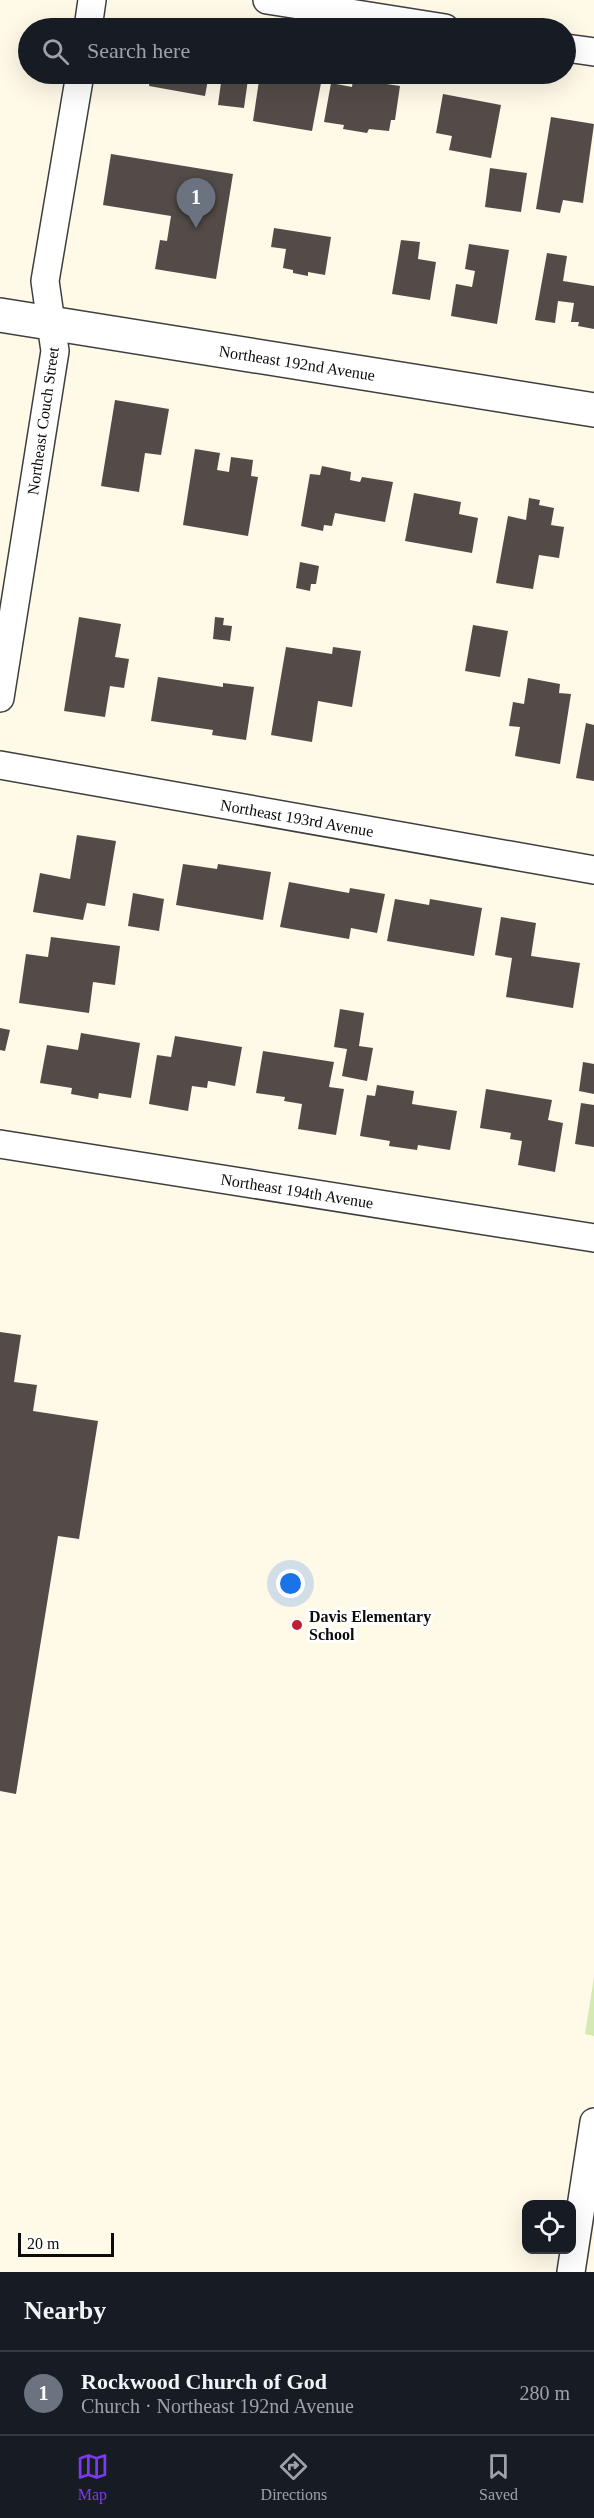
<!DOCTYPE html>
<meta charset="utf-8">
<style>
body{margin:0;font-family:Georgia,serif;background:#242831;color:#f1f3f6}
.controls{position:absolute;right:18px;bottom:18px;display:grid;overflow:hidden;border-radius:12px;box-shadow:0 6px 24px #0002}
.controls button{width:54px;height:54px;display:grid;place-items:center;padding:0;border:0;border-bottom:2px solid #363941;background:#171b24;color:#f1f3f6;font:30px sans-serif}
.scale{position:absolute;left:18px;bottom:15px;width:96px;box-sizing:border-box;padding-left:6px;border:3px solid #0b0b0b;border-top:0;font-size:16px;line-height:21px;white-space:nowrap;color:#0b0b0b;-webkit-text-stroke:4px #fff;paint-order:stroke}
.you{position:absolute;left:291px;top:1584px;width:21px;height:21px;margin:-15px;border:4px solid #fff;border-radius:50%;background:#1a73e8;box-shadow:0 0 0 9px #1a73e833}
.badge{display:grid;place-items:center;width:39px;height:39px;border-radius:50%;background:#7c3aed;color:#fff;font-size:20px;font-weight:700}
.pin{position:absolute;translate:-50% -50px;filter:drop-shadow(0 2px 3px #0008)}
.pin::after{content:'';position:absolute;top:32px;width:21px;height:18px;background:inherit;clip-path:polygon(0 0,100% 0,50% 100%)}
.list{margin:0;padding:0;list-style:none}
h2{display:flex;justify-content:space-between;align-items:center;height:78px;margin:0;padding:0 24px;font-size:26px}
h2 small{font-size:20px;font-weight:400;color:#9ea1a6}
.list li{display:grid;grid-template-columns:39px 1fr auto;gap:18px;align-items:center;box-sizing:border-box;height:84px;padding:0 24px;border-top:2px solid #363941}
.list b{display:block;font-size:22px;white-space:nowrap}
.list p{margin:0;font-size:20px;white-space:nowrap;color:#9ea1a6}
.list em{font-size:20px;font-style:normal;color:#9ea1a6}
.icon{flex:none;width:33px;height:33px;fill:none;stroke:currentColor;stroke-width:2;stroke-linecap:round;stroke-linejoin:round}
.map{position:relative;flex:none;width:594px;height:2272px;overflow:hidden}
.search{position:absolute;background:#171b24;box-shadow:0 6px 24px #0002;left:18px;right:18px;top:18px;height:66px;display:flex;align-items:center;gap:15px;box-sizing:border-box;padding:0 21px;border-radius:33px;color:#9ea1a6;font-size:22px}
.sheet{height:162px;background:#171b24}
nav{display:flex;justify-content:space-around;align-items:center;box-sizing:border-box;height:84px;border-top:2px solid #363941;background:#171b24;font-size:16px;color:#9ea1a6}
nav a{display:grid;justify-items:center;gap:3px}
nav .on{color:#7c3aed}
.map>svg:first-child{display:block}
</style>
<div class="map">
<svg width="594" height="2272" viewBox="0 0 594 2272">
<rect width="100%" height="100%" fill="#fff9e8"/>
<path fill="#d3eab2" d="M594 1977V2036L585 2034Z"/>
<path fill="#534b47" d="M151 74H209L205 96 149 86Z
M260 74H311L310 82 321 83 312 131 253 121Z
M222 75 248 79 244 108 218 105Z
M353 79 400 86 395 120H391L389 131 369 129 367 133 343 129 344 125 324 122 331 83 352 87Z
M443 94 501 105 491 158 449 150 452 136 436 133Z
M551 117 594 124 583 203 563 200 560 213 536 209Z
M111 154 233 174 216 279 155 269 160 240 167 241 171 216 103 205Z
M490 168 527 173 521 212 485 207Z
M274 228 331 237 325 275 308 272V276L293 273V270L283 268 286 249 271 247Z
M401 240 420 242 418 259 436 262 430 300 392 294Z
M469 244 509 250 497 324 451 316 456 284 472 287 475 271 465 269Z
M547 253 567 256 563 281 594 286V329L578 326 579 322H571L574 303 558 301 555 323 535 320Z
M115 400 169 409 161 455 145 453 139 492 101 486Z
M195 449 220 453 217 470 229 472 231 457 253 460 251 476 258 477 248 536 183 525Z
M322 466 351 472 350 480 360 482 362 477 393 482 385 522 335 513 332 526 324 525 323 531 301 526 310 474 320 475Z
M414 493 461 502 459 514 478 518 472 553 405 541Z
M529 498 540 500 539 505 554 508 551 525 564 527 559 558 539 555 533 589 496 583 508 516 526 520Z
M300 562 319 566 316 584H311L310 591 296 588Z
M79 617 121 624 115 657 129 659 124 688 110 686 105 717 64 711Z
M215 617 224 618 223 625 232 626 230 641 213 639Z
M473 625 508 631 500 677 465 671Z
M286 647 332 654 333 647 361 651 352 707 318 701 312 742 271 735Z
M158 677 223 687V683L254 687 246 740 212 735 213 730 151 721Z
M528 678 560 684 559 693 571 694 560 764 515 756 520 727 509 726 513 702 524 704Z
M586 723 594 725V781L576 778Z
M77 835 116 841 105 906 87 903 83 920 33 912 40 873 70 879Z
M183 864 217 869 218 864 271 872 263 920 176 905Z
M289 882 349 893 350 888 385 894 377 933 351 928 349 939 280 927Z
M133 893 164 899 159 931 128 926Z
M395 899 429 905 430 899 482 908 474 956 387 941Z
M501 917 536 923 531 956 580 963 573 1008 506 997 512 958 495 955Z
M51 937 120 946 115 985 93 982 89 1013 19 1003 26 954 48 957Z
M340 1009 364 1013 359 1046 373 1048 367 1081 342 1076 347 1049 334 1047Z
M0 1028 10 1030 5 1051 0 1050Z
M81 1033 140 1043 131 1098 99 1093 98 1099 71 1094 72 1088 40 1083 47 1045 78 1050Z
M175 1036 242 1047 235 1086 208 1081 207 1088 192 1086 188 1111 149 1104 157 1055 171 1057Z
M263 1051 334 1062 329 1087 344 1089 336 1135 298 1129 302 1104 284 1101 285 1097 256 1093Z
M583 1062 594 1064V1094L579 1091Z
M377 1085 414 1091 412 1104 457 1111 450 1150 418 1145 417 1150 389 1146 390 1141 360 1136 367 1095 375 1096Z
M486 1089 552 1100 548 1120 563 1123 555 1172 518 1165 522 1141 510 1139 511 1133 480 1128Z
M581 1103 594 1105V1147L575 1144Z
M0 1332 21 1335 14 1382 37 1385 33 1411 98 1421 79 1539 58 1536 16 1794 0 1791Z"/>
<g fill="none" stroke-linecap="round" stroke-linejoin="round">
<g stroke="#3e3e3e" stroke-width="30">
<path id="minor" d="M267 0 445 28
M88 28 92 0
M566 48 594 52
M0 698 55 351 45 281 80 74
M0 765 594 870
M0 1144 594 1238
M571 2272 594 2122"/>
</g>
<g stroke="#3e3e3e" stroke-width="36">
<path id="tertiary" d="M0 315 594 410"/>
</g>
<use href="#minor" stroke="#fff" stroke-width="27"/>
<use href="#tertiary" stroke="#fff" stroke-width="33"/>
</g>
<circle fill="#be1f35" stroke="#fff" stroke-width="2" cx="297" cy="1625" r="6"/>
<g text-anchor="middle" dominant-baseline="central" stroke-width="6" stroke-linejoin="round" paint-order="stroke">
<g font-size="16" fill="#0b0b0b" stroke="#fff">
<text transform="translate(297 363) rotate(9)">Northeast 192nd Avenue</text>
<text transform="translate(43 421) rotate(-82)">Northeast Couch Street</text>
<text transform="translate(297 818) rotate(10)">Northeast 193rd Avenue</text>
<text transform="translate(297 1191) rotate(9)">Northeast 194th Avenue</text>
</g>
<g font-size="16" font-weight="bold" fill="#0b0b0b" stroke="#fff" text-anchor="start">
<text x="309" y="1616">Davis Elementary<tspan x="309" dy="18">School</tspan></text>
</g>
</g>
</svg>
<div class="controls">
<button><svg class="icon" aria-label="locate" viewBox="0 0 24 24"><circle cx="12" cy="12" r="6"/><path d="M12 2v4M12 18v4M2 12h4M18 12h4"/></svg></button>
</div>
<div class="scale">20 m</div>
<div class="you"></div>
<div class="pin badge" style="left:196px;top:228px;background:#6b7280">1</div>
<div class="search"><svg class="icon" aria-label="search" viewBox="0 0 24 24"><circle cx="10" cy="10" r="6"/><path d="M15 15l6 6"/></svg>Search here</div>
</div>
<section class="sheet">
<h2>Nearby<small></small></h2>
<ul class="list">
<li><span class="badge" style="background:#6b7280">1</span><div><b>Rockwood Church of God</b><p>Church · Northeast 192nd Avenue</p></div><em>280 m</em></li>
</ul>
</section>
<nav>
<a class="on"><svg class="icon" aria-label="map" viewBox="0 0 24 24"><path d="M3 6l6-2 6 2 6-2v14l-6 2-6-2-6 2zM9 4v14M15 6v14"/></svg>Map</a>
<a><svg class="icon" aria-label="directions" viewBox="0 0 24 24"><path d="M12 3l9 9-9 9-9-9zM9 14v-3h6M13 9l2 2-2 2"/></svg>Directions</a>
<a><svg class="icon" aria-label="saved" viewBox="0 0 24 24"><path d="M7 4h10v16l-5-4-5 4z"/></svg>Saved</a>
</nav>
